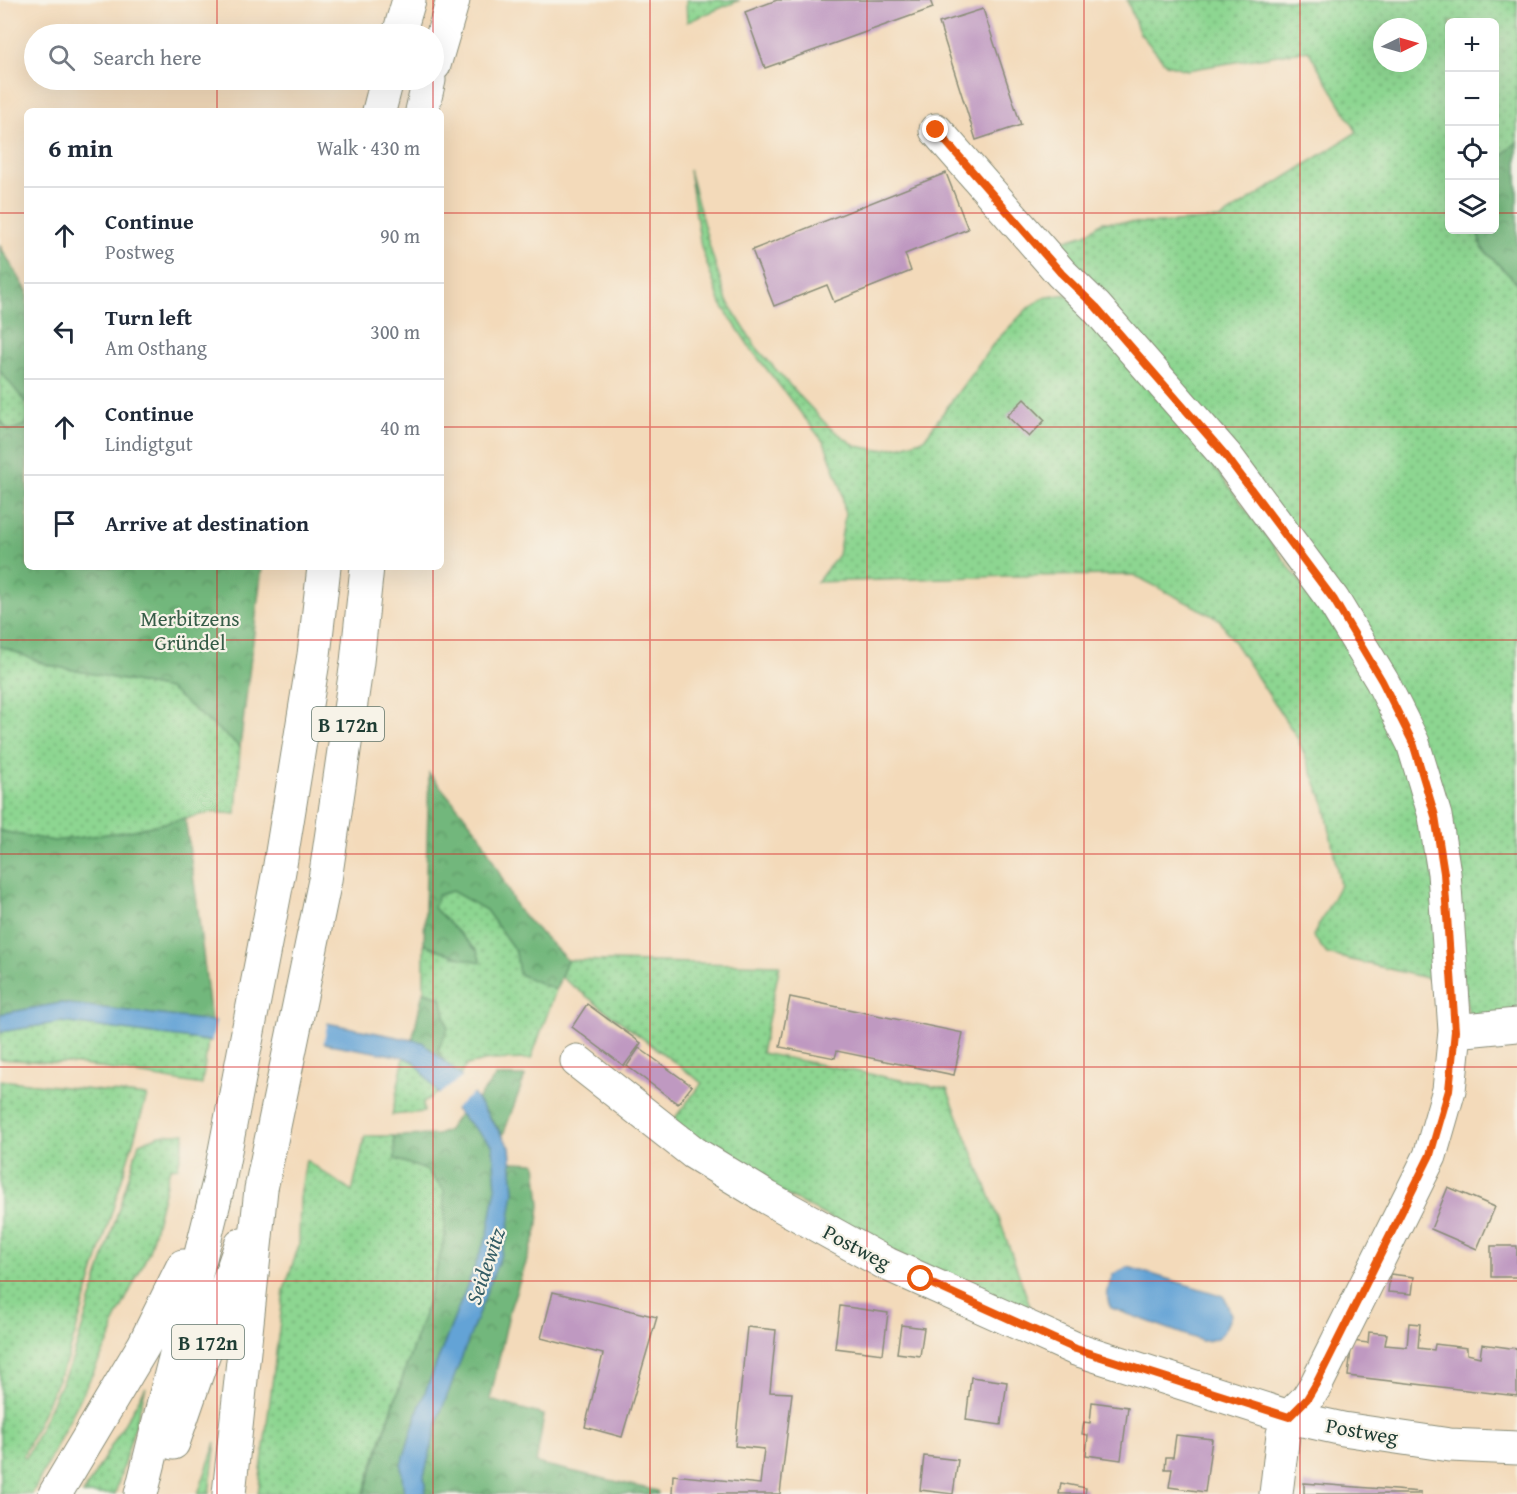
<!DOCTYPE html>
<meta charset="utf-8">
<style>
body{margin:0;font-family:"Gentium Book Plus",serif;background:#f2f2f3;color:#1f2937}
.controls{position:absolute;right:18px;top:18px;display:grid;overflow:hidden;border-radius:9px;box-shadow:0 6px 24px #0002}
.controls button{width:54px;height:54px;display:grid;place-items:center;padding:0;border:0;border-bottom:2px solid #e0e1e3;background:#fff;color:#1f2937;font:30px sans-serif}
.compass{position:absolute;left:1373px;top:18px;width:54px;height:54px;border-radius:50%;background:#fff;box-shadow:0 6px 24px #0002;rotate:85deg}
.stop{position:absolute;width:18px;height:18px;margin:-14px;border:4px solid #ea580c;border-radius:50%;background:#fff}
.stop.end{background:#ea580c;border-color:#fff;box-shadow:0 2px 6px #0008}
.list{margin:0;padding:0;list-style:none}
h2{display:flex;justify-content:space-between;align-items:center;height:78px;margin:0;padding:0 24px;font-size:26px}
h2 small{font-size:20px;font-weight:400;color:#747a83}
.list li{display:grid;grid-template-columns:39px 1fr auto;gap:18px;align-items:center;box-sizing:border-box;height:96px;padding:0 24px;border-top:2px solid #e0e1e3}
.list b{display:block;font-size:22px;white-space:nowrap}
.list p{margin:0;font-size:20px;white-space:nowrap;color:#747a83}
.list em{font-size:20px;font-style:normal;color:#747a83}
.icon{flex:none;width:33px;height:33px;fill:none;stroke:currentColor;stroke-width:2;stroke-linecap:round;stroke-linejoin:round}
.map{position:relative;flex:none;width:1517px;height:1494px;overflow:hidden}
.search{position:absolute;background:#fff;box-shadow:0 6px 24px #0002;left:24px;top:24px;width:420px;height:66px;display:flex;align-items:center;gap:15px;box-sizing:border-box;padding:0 21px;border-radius:33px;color:#747a83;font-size:22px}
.panel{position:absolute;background:#fff;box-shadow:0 6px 24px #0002;left:24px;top:108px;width:420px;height:462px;border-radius:9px}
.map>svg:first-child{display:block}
</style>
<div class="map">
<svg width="1517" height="1494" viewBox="0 0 1517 1494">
<defs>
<pattern id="grass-dots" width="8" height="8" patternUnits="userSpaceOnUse" patternTransform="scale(1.5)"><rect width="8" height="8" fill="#8dd691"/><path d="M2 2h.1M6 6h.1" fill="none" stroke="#73af77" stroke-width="1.8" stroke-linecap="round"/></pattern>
<pattern id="forest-crowns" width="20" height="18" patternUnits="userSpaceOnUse" patternTransform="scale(1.5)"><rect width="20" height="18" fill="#72b77b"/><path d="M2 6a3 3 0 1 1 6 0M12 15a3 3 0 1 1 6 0" fill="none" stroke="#5d9666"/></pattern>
</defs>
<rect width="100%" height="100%" fill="#f7f3e8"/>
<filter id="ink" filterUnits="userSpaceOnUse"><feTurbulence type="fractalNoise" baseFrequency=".0167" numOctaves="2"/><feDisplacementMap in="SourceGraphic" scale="12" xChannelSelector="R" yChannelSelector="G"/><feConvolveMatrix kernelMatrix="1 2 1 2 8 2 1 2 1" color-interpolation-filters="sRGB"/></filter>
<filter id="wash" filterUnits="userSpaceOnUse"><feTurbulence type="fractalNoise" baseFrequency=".008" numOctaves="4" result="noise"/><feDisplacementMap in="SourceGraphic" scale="24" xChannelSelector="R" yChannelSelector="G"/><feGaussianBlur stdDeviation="1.35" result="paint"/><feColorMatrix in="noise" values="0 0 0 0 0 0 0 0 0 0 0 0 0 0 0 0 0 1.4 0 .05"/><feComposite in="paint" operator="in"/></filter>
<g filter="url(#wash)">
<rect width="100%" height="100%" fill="#f3daba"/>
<path fill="url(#grass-dots)" stroke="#568a62" stroke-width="1.5" fill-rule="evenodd" d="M686 0H740L687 22Z
M1127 0H1517V142L1495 162 1494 22H1450V230H1477L1482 248 1517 283V1017L1470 1020 1417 737 1051 250 1060 242 1086 234 1102 222 1158 223 1220 219 1357 132 1308 50 1187 70 1166 64 1139 32ZM1382 27H1418V63H1382Z
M689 170 710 248 727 301 756 347 794 390 829 427 856 446 879 450 902 446 924 439 994 343 1028 308 1043 298 1066 294 1219 458 1373 681 1429 815 1443 982 1327 954 1313 936 1340 885 1325 805 1298 739 1219 619 1134 575 1012 576 817 582 838 555 845 516 841 487 825 444 751 349 721 304 701 247Z
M0 371C12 386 35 404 25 425L9 431 0 420Z
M0 646 48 665 169 689 240 747 236 814 213 812 130 831 54 841 0 831Z
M452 891 486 910 516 952 519 974 556 990 531 1059 489 1060 467 1065 460 1075 446 1064 438 1050 448 1028 441 997 424 992V944L461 958 477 951 434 908 438 895Z
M567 960 780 965 761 1053 947 1089 1000 1221 1030 1306 1022 1312 920 1265 771 1187 671 1123 702 1083 561 977Z
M62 1022 208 1041 202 1085 77 1064 0 1059V1032Z
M404 1057 415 1062 438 1093 423 1102 424 1112 392 1115Z
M0 1080 147 1096 68 1357 23 1456 26 1458 73 1358 139 1143 160 1135 185 1133 178 1167 170 1168 149 1252 114 1323 113 1333 32 1494H0Z
M365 1136H394L395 1159 426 1170 444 1190 445 1237 427 1305 363 1494H258L284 1290 299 1245 300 1197 306 1160 352 1192Z
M146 1387 115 1494H83Z
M216 1442 209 1494H198Z"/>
<path fill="url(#forest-crowns)" stroke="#487a58" stroke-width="1.5" d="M1517 142V283L1482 248 1477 230H1494L1495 162Z
M0 246 27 291V404L0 371Z
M0 420 9 431 25 425 27 420V567H262L240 747 169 689 48 665 0 646Z
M429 773 479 833 518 910 567 960 556 990 519 974 516 952 486 910 452 891 438 895 434 908 477 951 481 962 461 958 424 944Z
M185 818 197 903 211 1021 61 1003 0 1014V831L54 841 130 831Z
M423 992 441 997 448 1028 438 1050 446 1064 422 1042 412 1041Z
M496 1076H525L503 1135 477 1100Z
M459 1114 493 1146 496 1188 488 1233 418 1410 401 1466 404 1494H364L427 1305 445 1237 444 1190 426 1170 395 1159 394 1136 438 1135 448 1130Z
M511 1162 536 1163 540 1205 537 1231 510 1309 490 1400 544 1415 536 1463 658 1491V1494H426L424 1476 439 1417 514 1191Z"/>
<path fill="#63a3d6" stroke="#417085" stroke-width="1.5" d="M61 1003 211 1021 322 1022 422 1042 460 1075 510 1147 514 1191 507 1239 439 1417 424 1476 426 1494H404L401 1466 418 1410 488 1233 496 1188 493 1146 438 1093 415 1062 404 1057 317 1042 208 1041 62 1022 0 1032V1014Z
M1128 1267 1224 1296 1231 1315C1224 1332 1222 1341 1202 1341L1111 1308C1104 1296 1109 1286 1113 1274Z"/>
<path fill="#f3daba" d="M217 1018 323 1019 328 1020 323 1046 211 1044Z
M464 1076 475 1092 455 1108 453 1112 437 1096Z"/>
<g id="blocks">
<path fill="#bf99c1" d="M777 0H930L933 8 765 68 745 12Z
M983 9 1021 125 976 140 939 23Z
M946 173 968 229 905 254 911 271 834 302 827 285 774 306 752 250Z
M1024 399 1045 420 1029 437 1007 416Z
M790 997 963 1033 954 1075 837 1051 835 1058 780 1047Z
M587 1004 641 1043 624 1066 572 1027Z
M639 1048 692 1086 678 1104 627 1066Z
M1448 1187 1495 1207 1477 1249 1431 1229Z
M1491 1246H1517V1277H1491Z
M1390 1274 1414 1277 1412 1294 1388 1292Z
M553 1292 657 1317 622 1437 585 1427 603 1354 541 1338Z
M840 1306 888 1313 883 1354 835 1348Z
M1409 1323 1420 1324 1418 1348 1434 1350 1435 1344 1467 1348V1354L1480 1357 1482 1344 1517 1349V1396L1348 1376 1352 1341 1368 1343 1369 1332 1387 1334 1385 1345 1407 1347Z
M901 1325 924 1328 920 1356 897 1353Z
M747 1327 776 1330 770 1392 792 1393 780 1494H672L673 1475 760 1484 764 1449 735 1446Z
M971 1377 1007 1382 1001 1425 966 1420Z
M1092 1402 1128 1407 1121 1460 1086 1455 1088 1435 1082 1434 1084 1422 1090 1423Z
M1176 1435 1212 1439 1205 1492 1169 1487 1172 1469H1165L1166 1457H1173Z
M924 1456 958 1460 953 1494 920 1490Z
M1061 1483 1086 1488 1085 1494H1059Z
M1304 1483 1421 1492V1494H1304Z"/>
</g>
</g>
<g filter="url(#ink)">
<use href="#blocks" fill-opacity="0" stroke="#898c77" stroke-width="1.5"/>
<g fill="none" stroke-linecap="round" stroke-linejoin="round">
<g stroke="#898c77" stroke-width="35">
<path id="minor" d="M936 130 1061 273 1096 307 1226 456 1333 600 1382 681 1413 743 1435 816 1444 873 1455 1031 1449 1090 1430 1156 1316 1385 1307 1399 1289 1417 1283 1434 1276 1494
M1455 1031 1517 1025
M577 1061 694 1153 768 1198 887 1264 1076 1349 1289 1417 1343 1429 1450 1445 1517 1448"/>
</g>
<g stroke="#898c77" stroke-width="35">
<path id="trunk" d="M399 34 409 0
M434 65 453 0
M379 111 387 80
M422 111 429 80
M173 1443 241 1245
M55 1494 144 1345 183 1266
M141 1494 219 1182 279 871 314 655 324 567
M229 1494 261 1189 325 880 357 662 367 567"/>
</g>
<use href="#minor" stroke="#fff" stroke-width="33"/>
<use href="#trunk" stroke="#fff" stroke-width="33"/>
</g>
</g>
<g fill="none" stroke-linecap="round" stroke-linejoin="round" filter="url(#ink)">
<path stroke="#ea580c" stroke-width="8" d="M921 1279 1076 1349 1289 1417 1307 1399 1316 1384 1430 1155 1449 1090 1455 1031 1444 873 1435 816 1413 743 1382 681 1334 600 1226 456 1096 307 1061 273 936 130"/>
</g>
<path fill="none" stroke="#d62828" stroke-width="1.5" stroke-opacity="0.55" d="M217 0V34M433 0V34M650 0V1494M867 0V1494M1084 0V1494M1300 0V1494M217 80V111M433 80V111M0 213H27M441 213H1450M1494 213H1517M0 427H27M441 427H1517M217 567V1494M433 567V1494M0 640H1517M0 854H1517M0 1067H1517M0 1281H1517"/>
<g text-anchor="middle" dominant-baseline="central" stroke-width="4.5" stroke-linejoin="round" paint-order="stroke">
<g fill="#f7f3e8" stroke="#60746a" stroke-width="1.5">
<rect x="312" y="707" width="72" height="34" rx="4.5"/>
<rect x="172" y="1325" width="72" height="34" rx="4.5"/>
</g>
<g font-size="20" font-weight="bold" fill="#1f3d34">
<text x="348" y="724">B 172n</text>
<text x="208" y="1342">B 172n</text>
</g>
<g font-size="21" fill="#355c47" stroke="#f7f3e8">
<text x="190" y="618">Merbitzens<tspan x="190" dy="24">Gründel</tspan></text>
</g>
<g font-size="21" fill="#1f3d34" stroke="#f7f3e8">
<text transform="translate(857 1247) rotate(28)">Postweg</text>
<text transform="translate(1362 1431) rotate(10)">Postweg</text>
</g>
<g font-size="22" font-style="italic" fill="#335c65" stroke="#f7f3e8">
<text transform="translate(485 1266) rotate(-71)">Seidewitz</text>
</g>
</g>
</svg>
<div class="controls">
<button>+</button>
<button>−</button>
<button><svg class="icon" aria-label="locate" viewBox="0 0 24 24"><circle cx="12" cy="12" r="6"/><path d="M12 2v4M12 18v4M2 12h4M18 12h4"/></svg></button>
<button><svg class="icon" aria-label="layers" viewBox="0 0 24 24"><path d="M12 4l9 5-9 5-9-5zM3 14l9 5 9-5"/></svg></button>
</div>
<svg class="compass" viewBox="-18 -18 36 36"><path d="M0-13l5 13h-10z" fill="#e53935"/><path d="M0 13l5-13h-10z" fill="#747a83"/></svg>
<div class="stop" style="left:921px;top:1279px"></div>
<div class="stop end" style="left:936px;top:130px"></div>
<div class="search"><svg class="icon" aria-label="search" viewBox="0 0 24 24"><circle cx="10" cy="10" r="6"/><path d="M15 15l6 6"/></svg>Search here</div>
<section class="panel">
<h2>6 min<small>Walk · 430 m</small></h2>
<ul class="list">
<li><svg class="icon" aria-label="ahead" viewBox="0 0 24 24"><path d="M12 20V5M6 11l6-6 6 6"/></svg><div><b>Continue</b><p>Postweg</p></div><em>90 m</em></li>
<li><svg class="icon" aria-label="left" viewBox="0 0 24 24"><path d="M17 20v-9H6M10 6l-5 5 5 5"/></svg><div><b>Turn left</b><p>Am Osthang</p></div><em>300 m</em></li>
<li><svg class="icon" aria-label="ahead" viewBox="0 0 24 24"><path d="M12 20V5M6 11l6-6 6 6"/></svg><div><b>Continue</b><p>Lindigtgut</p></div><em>40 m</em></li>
<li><svg class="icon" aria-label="arrive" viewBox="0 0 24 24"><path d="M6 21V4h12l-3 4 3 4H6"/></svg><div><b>Arrive at destination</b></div></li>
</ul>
</section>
</div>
